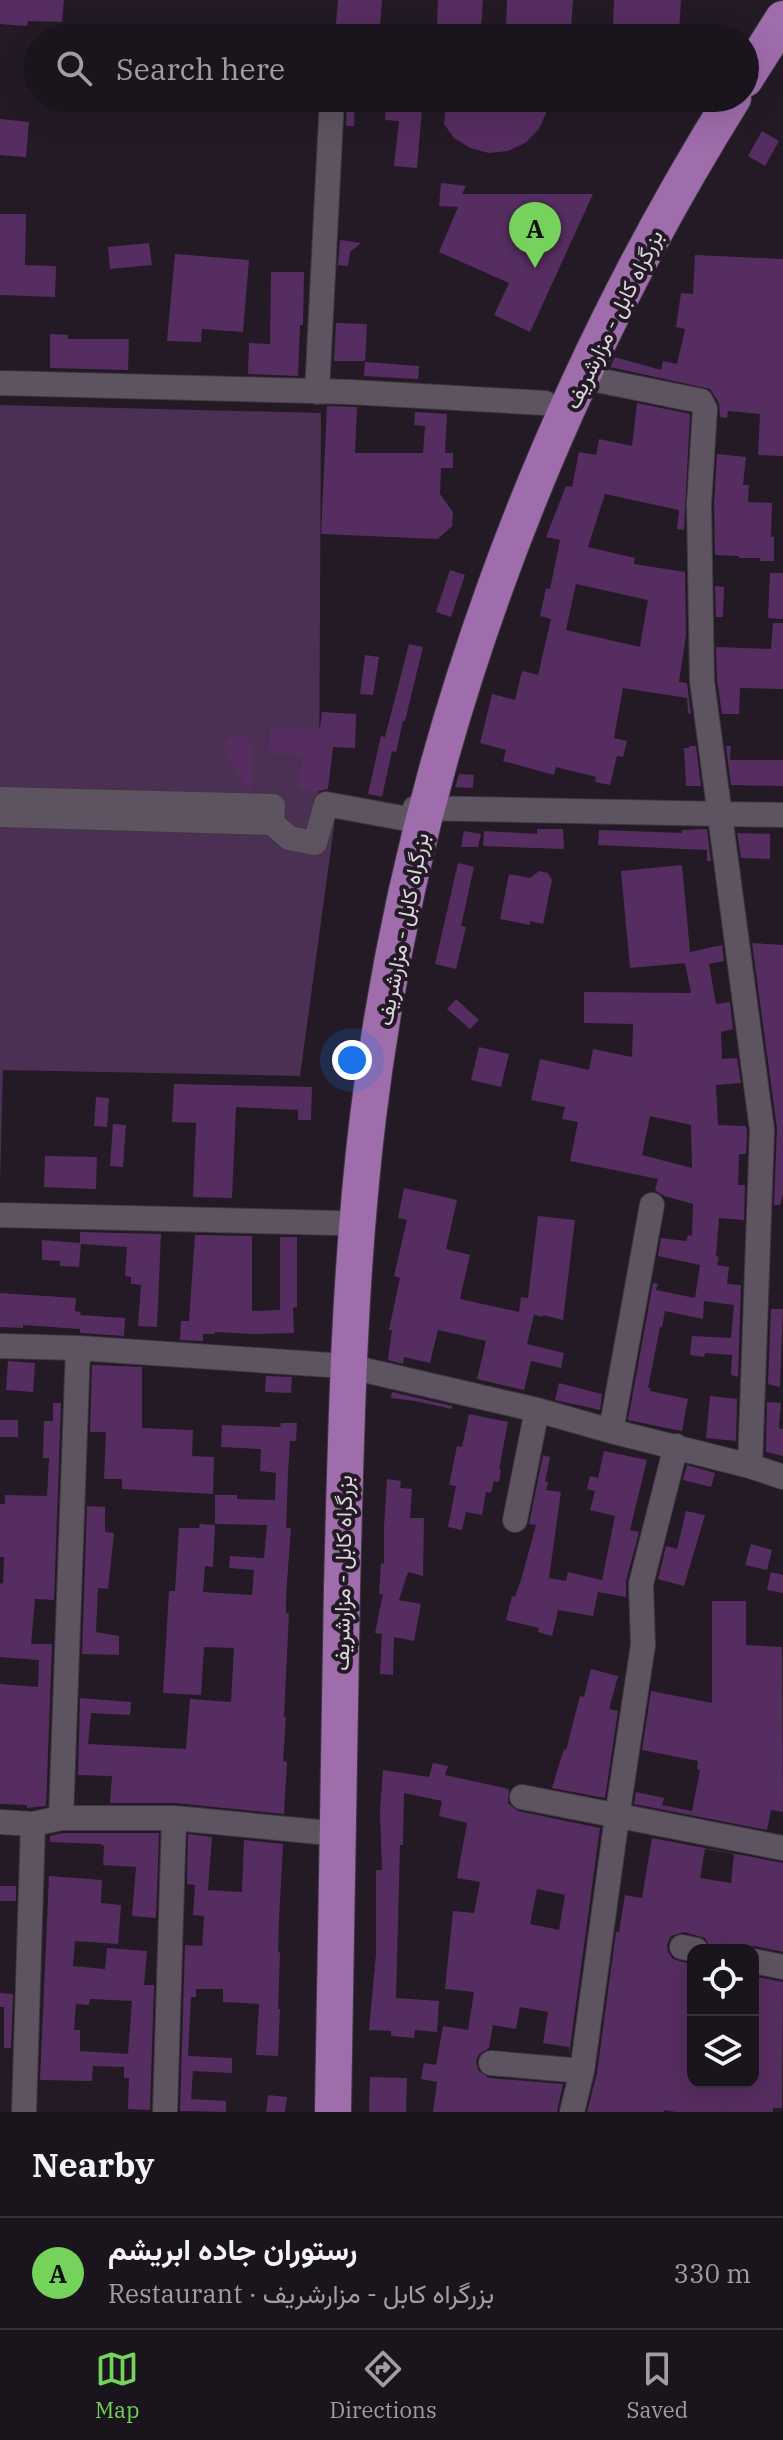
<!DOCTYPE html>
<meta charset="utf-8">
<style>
body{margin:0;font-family:"IBM Plex Serif",Vazirmatn,serif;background:#231d25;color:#f1f3f6}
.controls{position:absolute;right:24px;bottom:24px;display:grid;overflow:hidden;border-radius:16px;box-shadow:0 8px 32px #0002}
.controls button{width:72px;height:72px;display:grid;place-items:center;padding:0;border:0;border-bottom:2px solid #38333b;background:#1a141c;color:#f1f3f6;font:40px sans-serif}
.you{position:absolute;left:352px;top:1060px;width:28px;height:28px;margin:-20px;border:6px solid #fff;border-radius:50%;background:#1a73e8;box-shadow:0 0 0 12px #1a73e833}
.badge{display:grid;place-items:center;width:52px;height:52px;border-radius:50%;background:#75d25b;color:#111;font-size:26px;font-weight:700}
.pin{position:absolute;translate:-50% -66px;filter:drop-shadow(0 2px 4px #0008)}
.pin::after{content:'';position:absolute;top:42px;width:28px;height:24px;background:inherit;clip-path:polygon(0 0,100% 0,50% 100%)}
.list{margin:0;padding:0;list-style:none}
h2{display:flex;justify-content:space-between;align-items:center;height:104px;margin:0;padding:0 32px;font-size:34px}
h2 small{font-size:26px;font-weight:400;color:#9f9ea3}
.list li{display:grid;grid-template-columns:52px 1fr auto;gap:24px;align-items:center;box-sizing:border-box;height:112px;padding:0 32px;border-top:2px solid #38333b}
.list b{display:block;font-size:30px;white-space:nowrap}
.list p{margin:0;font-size:26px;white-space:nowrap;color:#9f9ea3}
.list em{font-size:26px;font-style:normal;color:#9f9ea3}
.icon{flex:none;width:44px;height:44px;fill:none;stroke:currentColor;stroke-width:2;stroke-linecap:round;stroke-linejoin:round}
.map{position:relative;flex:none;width:783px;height:2112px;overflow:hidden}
.search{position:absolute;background:#1a141c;box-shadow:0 8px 32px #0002;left:24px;right:24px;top:24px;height:88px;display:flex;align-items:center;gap:20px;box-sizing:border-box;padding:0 28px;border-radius:44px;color:#9f9ea3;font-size:30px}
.sheet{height:216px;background:#1a141c}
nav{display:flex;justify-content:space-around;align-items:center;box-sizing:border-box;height:112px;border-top:2px solid #38333b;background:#1a141c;font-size:22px;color:#9f9ea3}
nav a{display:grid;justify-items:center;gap:4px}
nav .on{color:#75d25b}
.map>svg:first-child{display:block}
</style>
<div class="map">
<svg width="783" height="2112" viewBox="0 0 783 2112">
<rect width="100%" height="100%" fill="#231a25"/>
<path fill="#4c3053" d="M0 405 321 413 319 793 338 797 300 1076 3 1070 0 1183Z"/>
<path fill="#562d60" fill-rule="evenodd" d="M0 0H64L62 22 28 21 27 26 0 24Z
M338 0H382L380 27 336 24Z
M438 0H483L481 28 437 25Z
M507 0H573L571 29 528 27V30H506Z
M614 0H681L679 33 641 32V28L613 26Z
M347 98H355L354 126H346Z
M386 98H423L417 168 394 166 399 121 385 120Z
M446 98H548L547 111 539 129 525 143 508 151 489 153 470 148 454 138 444 124Z
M0 119 29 122 26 157 0 155Z
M762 131 779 141 765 166 748 156Z
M441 183 466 186 462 194H593L530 332 494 315 509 283 439 252 458 207 439 206Z
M0 214H26L25 265 56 266 55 297 0 295Z
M340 240 361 243 350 252 348 266 338 265Z
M149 243 152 265 110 269 108 247Z
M175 254 249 260 243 332 202 329 201 342 167 341Z
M695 255 783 259V456L758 455 760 414 728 411 727 418 720 417 719 403 710 389 610 367 615 357 661 370 663 361 677 364 685 329 676 327 681 293 693 294Z
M271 272H304L303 325H300L298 376 248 374 249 343 270 344Z
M336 323 367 324 365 361H334Z
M50 334 68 335V339H129L128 370 50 368Z
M365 362 419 366 418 379 364 376Z
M637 403 690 414 684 530 677 529 679 510 605 494 588 547 635 558 634 564 685 572 686 635 679 682 687 683 691 714 688 713 687 698 623 688 614 738 627 741 623 757 617 756 610 785 595 782 596 777 556 767 554 775 503 761 506 750 480 743 492 694 515 700 522 671 538 675 551 619 540 616 546 588 550 589 560 540 546 537 566 486 572 487 579 452 596 455 599 439 632 446ZM576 584 648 600 640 647 566 630Z
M327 406 357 407 355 453H423L425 426 414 425 415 412 447 414 445 453H453V468H441L440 494 453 512 452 526 438 539 321 534Z
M717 454 746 457 743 485H749L748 502 772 503 771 537H774V561H760V558H739V556L715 555 714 504Z
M450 570 465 575 451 617 436 612Z
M770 573H783V619L768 618Z
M715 586 724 587 723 617H716Z
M773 623H783V689L740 688 739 714H722L717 680 716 647 771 649Z
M409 644 423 647 405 721H403L396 752 392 751 382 797 368 794 381 736 385 737Z
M365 655 379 657 373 695 360 694Z
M322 712 356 714 355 748 333 747 328 789 319 791 298 789 303 754H269L270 728H320Z
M236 735 247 737 253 746 251 790H248L224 752 227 741Z
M689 746H696L701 786H686L684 748H689Z
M726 746H731L730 760H783V786L731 785Z
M459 774 474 775 473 788 455 787Z
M537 829H563L564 849 483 846 484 831 537 834Z
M707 829 711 861H707V850L598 845 599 830 682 833V830Z
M464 831 481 834 478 847H461Z
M737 833 770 834V859L741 858Z
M458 863 474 867 461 926 466 927 456 969 435 964Z
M682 865 690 952 722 945 724 961 709 964 716 1004 730 1002 733 1029 721 1032 722 1059 737 1058 741 1083 716 1085 718 1125 746 1126 747 1131 746 1154H739L738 1185H745L744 1220 719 1218 716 1256 719 1257 717 1265 729 1267 727 1284 741 1285 738 1377 731 1375 732 1355 705 1353 704 1357 690 1355 692 1336 731 1338 734 1305 704 1301 703 1319 665 1311 662 1327H660L648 1388H651L650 1391 688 1399 682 1431 628 1420 653 1283 658 1284 656 1290 695 1298 700 1265 658 1256 661 1238 686 1241 688 1235 692 1236 693 1204 664 1196 655 1190 658 1179 570 1161 578 1122 562 1119 565 1107 531 1100 540 1059 589 1070 593 1049 632 1057 633 1024 584 1023V992L691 993 685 963 630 968 621 871ZM650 1116 691 1125 692 1168 642 1155Z
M539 871 548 873 552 880 543 924 530 921V925L500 919 509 874 530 878Z
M752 943 783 945V1194L780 1205H774L777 1128Z
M456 999 479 1020 470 1029 447 1009Z
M479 1047 509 1054 501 1087 471 1080Z
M174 1084 312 1087 311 1120H298V1110L236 1107 232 1198 193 1197 196 1123 172 1122Z
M96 1097 109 1098 107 1127 94 1126Z
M113 1124 126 1125 123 1167 110 1166Z
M45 1156 97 1157 96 1189 44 1187Z
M404 1188 457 1200 446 1249 470 1255 460 1299 519 1312 521 1297 528 1298 538 1216 575 1220 563 1320 543 1315V1317L534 1315 527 1344 564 1353 561 1368 531 1361 524 1390 477 1379 486 1341 438 1330 430 1363 404 1357 403 1364 388 1360 392 1330H389L400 1278 394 1276 407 1220 398 1218Z
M80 1232 161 1234 157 1327 138 1326 141 1285 131 1284V1277L125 1276 127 1247 81 1244 79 1267 60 1266V1261L42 1260V1240L80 1243Z
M195 1235 252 1236V1311L280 1310V1237H297V1307L293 1308 294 1333 253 1334 215 1332V1334H203V1341L180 1340 181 1321H189Z
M0 1293 76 1298 75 1311 81 1312 80 1315 125 1318 124 1336 80 1333V1329L23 1325V1328L0 1327Z
M771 1309H783L780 1387 768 1384Z
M8 1361 35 1363 33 1392 6 1390Z
M92 1365 142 1367V1428L193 1430 192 1456 214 1457 213 1494 122 1489V1479H104L106 1432H90Z
M266 1376 292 1377 291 1393 265 1392Z
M559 1383 602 1394 600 1410 555 1400Z
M392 1392 452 1406V1409L415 1401 391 1398Z
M710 1396 737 1399 736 1441 706 1438Z
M767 1402 781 1403 779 1428 783 1429V1456L766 1452Z
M53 1403H61L54 1600 35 1599 31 1644H52L46 1806 27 1808V1805L0 1804V1684L38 1687 39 1660 0 1657V1583L3 1584 4 1557H0V1504H5V1495L47 1496 49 1458H43L44 1421H53Z
M469 1414 508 1422 499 1469H501L499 1482 494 1481 491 1493 486 1492 482 1515 466 1512 462 1530 448 1527 456 1486 449 1485 457 1446 462 1447Z
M0 1420H18V1437H0Z
M281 1423H297L296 1441H290L288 1473 286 1528H291L286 1596V1613H289L284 1717H286L283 1761 287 1762 284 1814 175 1803H110L112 1776 78 1775 80 1698 131 1702 130 1715 91 1713 88 1744 186 1749 190 1699 231 1702 234 1648 204 1647 201 1695 163 1693 169 1591H175L179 1528H199L200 1524 215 1525 213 1567 205 1566 203 1592 252 1595 254 1570 229 1568 230 1556 264 1558 267 1525 215 1524V1495H237V1499L275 1500 276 1473 260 1471 261 1449 221 1447 222 1425 280 1427Z
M604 1451 647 1460 630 1530 639 1532 626 1581V1597L598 1592 593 1616 558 1610 552 1636 538 1632 539 1628 506 1620 512 1596 515 1597 521 1580 536 1525 529 1524 543 1455 550 1457 545 1481 548 1482 546 1490 561 1492 549 1578 566 1581 568 1572 602 1580 615 1516 590 1510 595 1491 587 1489 590 1476 598 1478Z
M687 1465 715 1473 711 1487 683 1480Z
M387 1479 401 1481 400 1488 412 1489 410 1518H424L423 1576 408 1572 399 1600 421 1604 414 1641 394 1637 393 1675 380 1674 382 1634 375 1633 383 1594H379L381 1563 384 1564V1526Z
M87 1506 105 1507V1532L114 1533 108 1589 98 1588 96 1632 119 1636V1655L82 1654Z
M686 1511 705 1515 684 1586 658 1579 666 1546 677 1549Z
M751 1544 772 1550 767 1570 745 1565Z
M771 1572 783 1575V1593L767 1590Z
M712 1601H746V1645L782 1647 783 1812 771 1810 767 1830 634 1804 636 1792 664 1798 662 1805 692 1811 700 1770 697 1769 698 1761 642 1750 651 1691 712 1703Z
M591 1669 618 1676 609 1709 618 1711 605 1798 552 1788 564 1749 566 1750 580 1696 584 1697Z
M433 1763 448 1766 445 1775 509 1789 508 1803 518 1811 600 1828 569 2055V2047L543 2043 548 2012 520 2007 516 2029 493 2025 489 2048 479 2054 476 2061 478 2070 489 2078 563 2084 557 2112H433L437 2082 421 2079 424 2063 436 2065 443 2026 468 2030 474 1992 445 1989 453 1911 474 1913 480 1882 457 1878 467 1823 439 1816 442 1801 404 1793 403 1845H400L396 1998 439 2001 437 2032 415 2030 414 2038 391 2036V2031L369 2030 376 1954V1870H382L380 1811 383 1770 429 1777ZM537 1889 565 1895 559 1930 530 1924Z
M63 1833H159L156 1918 132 1916 136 1867 103 1865 104 1846 101 1844 50 1842V1836Z
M188 1834 212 1837 208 1890 242 1892 244 1840 283 1844 279 1920 278 1952H280L278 2009H280L278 2056 256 2055 259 2004 223 2002V1989H196V1997H191L188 2056 232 2058V2073L193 2071 191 2099 226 2101V2112L180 2111 185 1945 202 1946 204 1916 193 1915 195 1885 187 1884Z
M652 1838 783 1863V1952L755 1946 743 1950 711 1949 705 1938 684 1932 671 1936 667 1945 668 1952 673 1959 693 1965V2082H753V1976L783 1982 782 2108H773V2112H676L664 2110V2112H587L597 2073 616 1932H619L625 1895 642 1898ZM705 1849 734 1854 731 1883 700 1878Z
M49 1876 102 1880 101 1903 121 1905 118 1944 75 1941 73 1966 105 1969 107 1948 147 1951 144 1985H154L150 2110 128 2109 129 2078H124V2067L93 2066 92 2081 40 2080ZM90 1999 132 2001 128 2054 80 2051V2030H74L76 2004 89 2005Z
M0 1886H16V1901H0Z
M0 1993 13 1994 11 2048H4V2007H0Z
M370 2077 407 2078 406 2112H369Z
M268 2095 287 2097 285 2112H266Z"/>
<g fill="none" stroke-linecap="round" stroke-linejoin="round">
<g stroke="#3e3740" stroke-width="26">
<path id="minor" d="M582 377 701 401 705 409 699 504 702 681 762 1130 750 1466
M0 383 350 392 545 403
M317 392 332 98
M0 799 273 806 272 823 289 838 315 843 326 804 402 818
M415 808 783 815
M0 815 272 823
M0 1215 336 1223
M0 1346 78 1348 330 1365
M347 1366 537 1410 611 1431 750 1466 783 1477
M611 1431 652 1205
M515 1520 537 1410
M522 1797 783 1848
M61 1818 78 1348
M0 1822 33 1824 61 1818H174L319 1832
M682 1947 696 1950
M753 1961 783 1967
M491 2063 582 2071
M24 2112 33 1824
M165 2112 174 1818
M572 2112 582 2071 617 1817 643 1645 641 1584 676 1446"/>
</g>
<g stroke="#3e3740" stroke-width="38">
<path id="highway" d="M745 79 783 19
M333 2112C335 1937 338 1762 342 1588 346 1430 349 1273 368 1117 412 756 541 406 733 98"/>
</g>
<use href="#minor" stroke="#5e5461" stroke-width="24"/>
<use href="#highway" stroke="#9f6cac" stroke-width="36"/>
</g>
<g text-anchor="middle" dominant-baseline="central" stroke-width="8" stroke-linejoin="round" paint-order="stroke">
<g font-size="22" fill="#dcd5dd" stroke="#231a25">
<text transform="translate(613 319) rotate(-64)">بزرگراه کابل - مزارشریف</text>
<text transform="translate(402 929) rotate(-79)">بزرگراه کابل - مزارشریف</text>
<text transform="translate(342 1573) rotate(-89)">بزرگراه کابل - مزارشریف</text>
</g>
</g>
</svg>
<div class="controls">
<button><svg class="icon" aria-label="locate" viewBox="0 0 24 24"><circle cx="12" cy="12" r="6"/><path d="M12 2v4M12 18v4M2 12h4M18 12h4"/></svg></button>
<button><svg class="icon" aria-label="layers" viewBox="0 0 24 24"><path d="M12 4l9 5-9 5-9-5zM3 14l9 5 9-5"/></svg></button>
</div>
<div class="you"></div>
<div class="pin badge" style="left:535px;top:268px">A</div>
<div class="search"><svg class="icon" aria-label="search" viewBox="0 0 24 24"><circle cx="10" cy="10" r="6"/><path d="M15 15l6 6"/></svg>Search here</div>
</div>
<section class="sheet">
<h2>Nearby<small></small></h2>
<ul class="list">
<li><span class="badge">A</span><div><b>رستوران جاده ابریشم</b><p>Restaurant · بزرگراه کابل - مزارشریف</p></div><em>330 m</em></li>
</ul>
</section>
<nav>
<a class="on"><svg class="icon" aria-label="map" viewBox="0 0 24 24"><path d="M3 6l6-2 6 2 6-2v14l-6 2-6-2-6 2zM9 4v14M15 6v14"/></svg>Map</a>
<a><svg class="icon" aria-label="directions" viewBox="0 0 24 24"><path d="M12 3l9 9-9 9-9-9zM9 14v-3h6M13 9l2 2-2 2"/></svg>Directions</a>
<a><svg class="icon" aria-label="saved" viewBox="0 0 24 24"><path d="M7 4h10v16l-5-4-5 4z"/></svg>Saved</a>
</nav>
